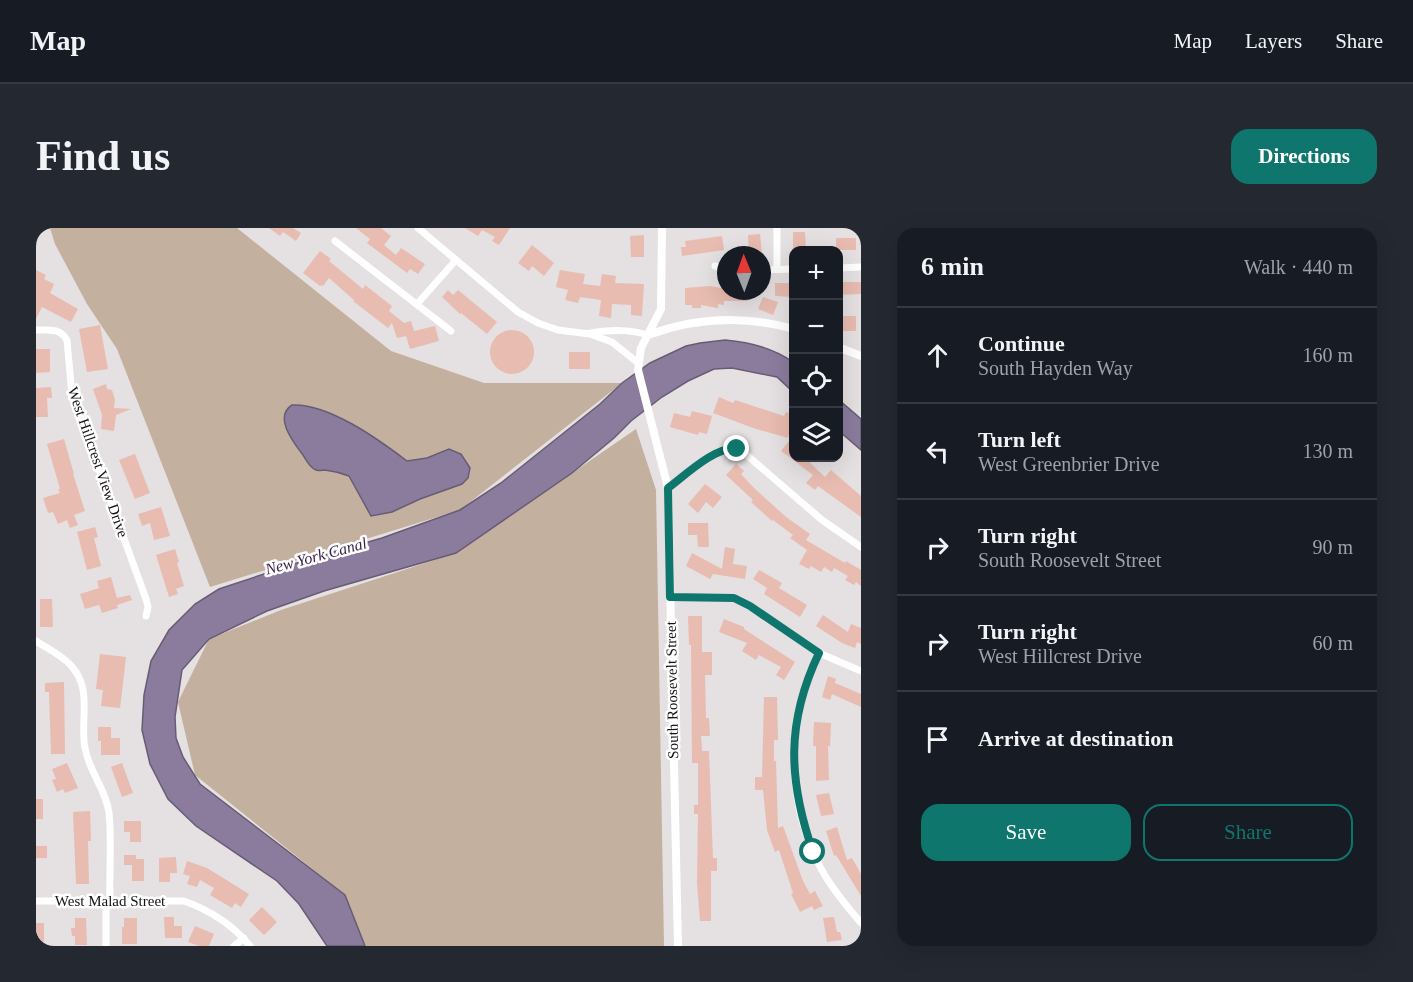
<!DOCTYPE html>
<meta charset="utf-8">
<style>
body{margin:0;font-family:"Times New Roman",serif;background:#242831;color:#f1f3f6}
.controls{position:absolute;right:18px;top:18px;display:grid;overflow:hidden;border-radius:12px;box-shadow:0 6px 24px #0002}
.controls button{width:54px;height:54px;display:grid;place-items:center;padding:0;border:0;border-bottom:2px solid #363941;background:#171b24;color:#f1f3f6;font:30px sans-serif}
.compass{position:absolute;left:681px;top:18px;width:54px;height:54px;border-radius:50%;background:#171b24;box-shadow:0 6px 24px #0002;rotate:359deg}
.stop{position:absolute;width:18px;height:18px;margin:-14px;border:4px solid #0f766e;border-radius:50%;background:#fff}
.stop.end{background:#0f766e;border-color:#fff;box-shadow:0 2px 6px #0008}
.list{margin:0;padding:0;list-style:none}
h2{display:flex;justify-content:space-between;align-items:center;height:78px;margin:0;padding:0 24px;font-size:26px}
h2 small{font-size:20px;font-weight:400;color:#9ea1a6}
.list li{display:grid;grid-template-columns:39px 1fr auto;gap:18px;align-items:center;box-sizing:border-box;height:96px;padding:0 24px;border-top:2px solid #363941}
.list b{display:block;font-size:22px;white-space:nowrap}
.list p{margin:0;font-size:20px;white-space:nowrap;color:#9ea1a6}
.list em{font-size:20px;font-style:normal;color:#9ea1a6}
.actions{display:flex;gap:12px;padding:18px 24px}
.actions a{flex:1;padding:14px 0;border:2px solid #0f766e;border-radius:18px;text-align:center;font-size:21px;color:#0f766e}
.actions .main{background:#0f766e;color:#fff}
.icon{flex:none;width:33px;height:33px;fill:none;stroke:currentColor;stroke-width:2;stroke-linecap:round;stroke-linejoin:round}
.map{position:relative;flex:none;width:825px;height:718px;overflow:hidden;border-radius:18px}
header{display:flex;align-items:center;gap:36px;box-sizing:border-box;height:84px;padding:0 30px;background:#171b24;border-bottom:2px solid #363941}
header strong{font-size:28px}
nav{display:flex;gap:33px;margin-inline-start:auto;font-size:21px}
.intro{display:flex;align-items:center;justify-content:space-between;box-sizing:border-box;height:144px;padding:0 36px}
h1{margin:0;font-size:42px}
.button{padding:15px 27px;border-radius:18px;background:#0f766e;color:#fff;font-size:21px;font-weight:700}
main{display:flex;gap:36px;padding:0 36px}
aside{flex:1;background:#171b24;border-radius:18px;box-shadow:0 6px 24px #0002}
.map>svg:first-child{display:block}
</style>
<header>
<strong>Map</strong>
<nav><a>Map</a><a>Layers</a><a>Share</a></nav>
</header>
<div class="intro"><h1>Find us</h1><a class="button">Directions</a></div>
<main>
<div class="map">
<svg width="825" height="718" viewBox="0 0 825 718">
<rect width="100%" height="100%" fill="#e5e0e1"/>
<path fill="#c3b09e" d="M14 0H201L355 123 448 155H586L424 282 174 359 81 121 51 76 19 16Z
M600 201 620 262 628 718H329L309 667 159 547 142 474 173 411 245 382 420 325Z"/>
<path fill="#8b7c9d" stroke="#685c74" stroke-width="1.5" d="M689 112C713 114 737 120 757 134V164L741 149 696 140 678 141 652 153 626 169 595 193 578 210 536 245 420 325 288 363 231 383 173 411 146 442 139 489 140 510 147 529 164 556 309 667 329 718H291L263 676 241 653 160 598 132 571 114 536 106 502 108 467 115 433 133 402 159 376 183 361 273 331 346 310 424 282 465 255 564 176 586 155 614 135 650 118 664 115Z
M802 171 825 191V222L803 203Z
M256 177C292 175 342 211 371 233L391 230 413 221 425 226 434 240 432 250 426 256 384 271 356 284 335 288 313 248C305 245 297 243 289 242 287 242 282 243 280 242 274 240 270 232 267 227 258 215 237 189 256 177Z"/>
<path fill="#e8bcb0" d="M233 0H257L265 5 260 13 247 4 244 8Z
M320 0H345L355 8 348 17 360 27 365 20 389 36 382 46 374 41 371 45 331 15 334 11Z
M429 0H474L463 17 456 13 459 9 446 2 442 8Z
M757 4H769L770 22H757Z
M724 6 726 27H713L712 7Z
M608 7V29H595L594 8Z
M686 8 688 22 646 28 645 19H650L649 13Z
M800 10H820V22H800Z
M496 17 518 35 508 48 496 38 493 43 482 35Z
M284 23 295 31 293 33 327 61 329 57 356 78 353 83 368 95 375 93 378 103 399 98 403 113 374 121 370 108 361 110 356 95 352 100 317 73 318 72 293 50 287 58 286 57 284 58 267 45Z
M0 42 10 47 8 51 18 56 14 65 42 81 35 94 6 79 0 91Z
M524 42 549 46 547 56 564 58 566 46 580 48 579 55 608 56 606 88 595 87V77L576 76 575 90 563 88 565 72 544 69 542 75 529 72 532 62 520 59Z
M802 54H825V66L802 67Z
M739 55H758L757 69 739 68Z
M674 58 690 61V63H712V73H688V77L682 76V80L665 77V80H656V77H649V60Z
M412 62 417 67 422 62 461 94 451 106 425 85 424 86 406 69Z
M727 69 742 74 737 87 722 81Z
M802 88H820V103H802Z
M64 97 72 141 51 144 43 101Z
M454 124a22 22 0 1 1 44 0a22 22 0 1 1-44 0Z
M0 121H14V144L0 145Z
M533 124H554V141H533Z
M70 156 71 161 76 162 79 172 78 180 95 181 80 187 78 203 65 201 66 187 57 161Z
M15 159 16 170H11L12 189H0V160Z
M683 169 697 175 699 172 748 188 750 184 758 187 752 210 717 200 677 185Z
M656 183 676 188 671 206 663 204 662 207 634 199 638 185 654 189Z
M758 207V230H778L774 235 789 249 795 242 825 268V289L782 258 779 262 770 255 777 247 745 223Z
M28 211 38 246H37L49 283 38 287 42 297 34 300 31 292 22 296 17 284 12 285 7 270 24 265 22 261H24L11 216Z
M99 226 114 265 99 271 83 232Z
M700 236 708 243 705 246 718 260 750 289 774 306 770 312 809 335 810 333 825 342V358L820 354 818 357 809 352 812 348 798 340 796 344 788 339 785 344 775 338 773 341 763 336 771 322 754 310 757 307 737 292 736 293 715 274 717 272 690 247Z
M669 256 686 269 677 280 670 274 662 285 652 276Z
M125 279 134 308 118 312 114 295 106 298 102 286Z
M652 295H672L673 319H662L661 307H652Z
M59 299 62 309 58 310 65 338 51 342 41 304Z
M689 319 699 321 697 336 711 338 709 351 677 346 674 351 650 338 656 325 686 341Z
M139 321 143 334 141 335 148 358 140 361 142 366 133 369 120 327Z
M723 342 746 355 743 360 771 377 764 389 728 366 731 360 717 351Z
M75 349 81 370 94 367 96 372 81 377 82 380 66 385 63 377 49 381 44 366 63 360 61 353Z
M4 371H16L17 399H4Z
M787 387 812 404 815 396 825 400V416L821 414 819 420 806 415 780 398Z
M652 388H666V424H676V447H669L670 490H673L674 508H665L666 523H673L677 630H681V643H675V693H664L661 655 662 586H658V577H662V535H656L655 417H653Z
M688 391 708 399V401L759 434 748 452 740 447 745 439 723 427 720 432 706 423 711 415 683 404Z
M64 426 90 429 84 480 65 478 67 462 60 461Z
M792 448 800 451 799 455 825 466V479L796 466 794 472 786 469Z
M28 454 29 526H15L13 464H9V455Z
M728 469H741L742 512H738V533H740L742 600 747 598 767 653 774 666 779 663 787 678 778 682 776 678 764 684 755 666 757 665 743 622 739 624 731 602 727 562H719V549H726Z
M778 494 795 495 794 518H792L793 552 780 553V518H777Z
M62 499H75V510H84V527H65V513H62Z
M31 535 42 560 29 565 27 561 21 564 16 552 20 551 16 541Z
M86 535 97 565 86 569 75 539Z
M793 565 798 586 785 588 780 567Z
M0 571H7V591H0Z
M54 583 55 613H52L53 656H40L37 584Z
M88 593H105V614H94V604H88Z
M801 599 811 632 816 630 825 646V668L800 627 798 628 790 603Z
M0 618H11V630H0Z
M88 627H100V631H108V653H96V637H88Z
M140 629 141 645H134V654H123V630Z
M151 633 171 640 213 666 205 679 199 675 196 680 174 667 178 660 164 652 161 659 151 656 154 648 147 646Z
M226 679 241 694 228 707 213 692Z
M128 689H138V698H146V710H129Z
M798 689 801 704H804L806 712 791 714 787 690Z
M39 690H50L51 717H39V708H36L35 700H39Z
M88 690H101V716H86V699H88Z
M0 695H8V718H0Z
M159 698 178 706 173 718H163L152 714Z"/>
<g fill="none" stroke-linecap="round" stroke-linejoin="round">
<path stroke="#fff" stroke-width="7" d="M382 0 482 84 502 95 522 102 554 106 576 114 601 134
M741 0V41
M299 13 415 103
M679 38 690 40
M802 40 825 39
M726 42 758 41
M381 76 420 32
M0 102C13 102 24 100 31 112L36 168 110 371 112 379 110 388
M555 105C575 102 593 101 612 107
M632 260C644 251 679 221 693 220 698 219 702 221 706 223L786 292 825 319
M634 369 698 370 714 378 783 425 825 443
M0 413C14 422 31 430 40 444 55 466 44 496 49 520 53 544 70 561 73 585 76 611 73 645 74 672L70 682V718
M783 425C749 496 749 582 791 651 801 666 813 681 825 695
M0 673H148C173 682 197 697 214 718
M198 718 208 710
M823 718 825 716"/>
<path stroke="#fff" stroke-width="8" d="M626 0 625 81 605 120 602 142 632 260 642 718
M612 107C660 89 708 87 758 101
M802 119 825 128"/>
</g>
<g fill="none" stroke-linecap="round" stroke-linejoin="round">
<path stroke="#0f766e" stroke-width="8" d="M701 221C682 216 647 249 632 260L634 369 698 370 714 378 783 425C750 494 752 552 777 624"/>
</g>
<g text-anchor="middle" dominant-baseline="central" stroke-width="5" stroke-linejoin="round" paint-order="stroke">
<g font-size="15" fill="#151313" stroke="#fff">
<text transform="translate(62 234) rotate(71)">West Hillcrest View Drive</text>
<text transform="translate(636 462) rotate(-91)">South Roosevelt Street</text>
<text x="74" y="673">West Malad Street</text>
</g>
<g font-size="16" font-style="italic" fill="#341c49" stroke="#fff">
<text transform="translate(280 328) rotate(-15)">New York Canal</text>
</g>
</g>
</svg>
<div class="controls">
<button>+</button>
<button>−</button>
<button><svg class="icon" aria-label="locate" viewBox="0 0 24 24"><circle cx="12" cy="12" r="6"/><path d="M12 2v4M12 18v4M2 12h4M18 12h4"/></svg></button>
<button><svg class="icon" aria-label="layers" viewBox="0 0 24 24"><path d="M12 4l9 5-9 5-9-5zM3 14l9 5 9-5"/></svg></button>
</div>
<svg class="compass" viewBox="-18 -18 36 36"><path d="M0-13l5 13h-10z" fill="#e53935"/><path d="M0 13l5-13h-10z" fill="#9ea1a6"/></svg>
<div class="stop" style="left:777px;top:624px"></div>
<div class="stop end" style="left:701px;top:221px"></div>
</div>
<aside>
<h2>6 min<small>Walk · 440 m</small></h2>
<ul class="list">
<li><svg class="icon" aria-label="ahead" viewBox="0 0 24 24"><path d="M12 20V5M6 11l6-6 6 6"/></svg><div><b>Continue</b><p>South Hayden Way</p></div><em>160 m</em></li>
<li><svg class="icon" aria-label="left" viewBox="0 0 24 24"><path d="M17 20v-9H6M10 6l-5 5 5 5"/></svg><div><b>Turn left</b><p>West Greenbrier Drive</p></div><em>130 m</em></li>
<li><svg class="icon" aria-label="right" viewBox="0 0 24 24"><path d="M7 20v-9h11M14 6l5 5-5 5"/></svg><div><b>Turn right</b><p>South Roosevelt Street</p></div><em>90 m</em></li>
<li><svg class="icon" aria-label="right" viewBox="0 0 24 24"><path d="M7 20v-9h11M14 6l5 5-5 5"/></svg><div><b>Turn right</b><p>West Hillcrest Drive</p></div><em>60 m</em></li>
<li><svg class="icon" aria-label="arrive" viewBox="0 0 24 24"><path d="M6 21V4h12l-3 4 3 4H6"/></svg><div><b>Arrive at destination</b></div></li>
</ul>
<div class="actions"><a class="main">Save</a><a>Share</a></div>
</aside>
</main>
